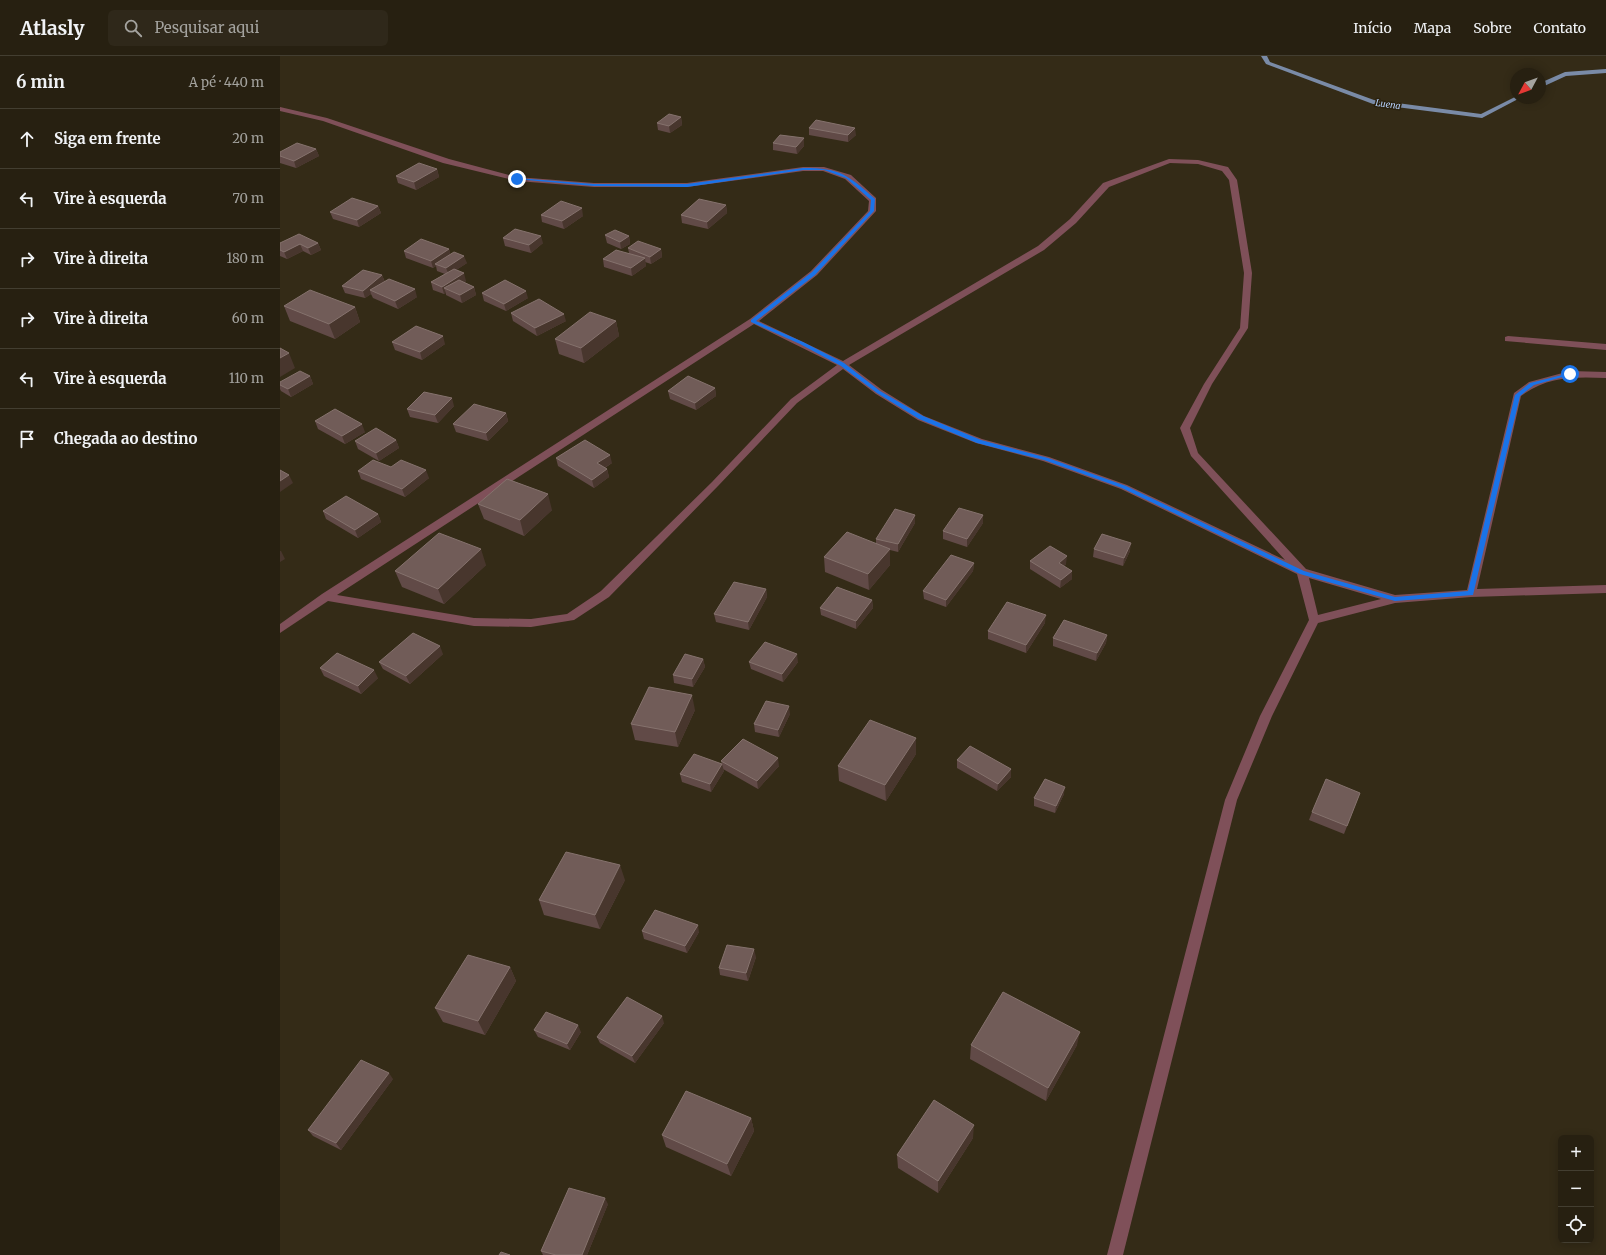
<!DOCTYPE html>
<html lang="pt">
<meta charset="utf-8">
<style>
body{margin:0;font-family:Merriweather,serif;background:#2f281a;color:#f1f3f6}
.controls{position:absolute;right:12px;bottom:12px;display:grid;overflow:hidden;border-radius:6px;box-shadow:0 2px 10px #0003}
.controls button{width:36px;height:36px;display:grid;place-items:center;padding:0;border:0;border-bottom:1px solid #433e31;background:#272011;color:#f1f3f6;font:20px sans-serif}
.compass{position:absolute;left:1230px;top:12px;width:36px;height:36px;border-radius:50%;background:#272011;box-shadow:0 2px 10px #0003;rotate:229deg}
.stop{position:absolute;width:12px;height:12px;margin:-9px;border:3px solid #1a73e8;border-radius:50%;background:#fff}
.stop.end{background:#1a73e8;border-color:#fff;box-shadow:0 1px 4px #0008}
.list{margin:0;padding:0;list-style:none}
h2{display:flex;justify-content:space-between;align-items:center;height:52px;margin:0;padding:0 16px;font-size:17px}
h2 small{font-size:13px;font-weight:400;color:#a4a39f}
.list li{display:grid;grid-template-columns:26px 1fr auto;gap:12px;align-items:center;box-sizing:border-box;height:60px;padding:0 16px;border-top:1px solid #433e31}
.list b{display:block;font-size:15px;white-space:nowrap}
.list em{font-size:13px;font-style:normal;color:#a4a39f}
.icon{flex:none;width:22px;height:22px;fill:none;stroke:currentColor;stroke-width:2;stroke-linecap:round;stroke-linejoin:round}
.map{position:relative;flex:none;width:1326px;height:1199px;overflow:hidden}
header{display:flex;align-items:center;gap:24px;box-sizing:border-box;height:56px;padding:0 20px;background:#272011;border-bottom:1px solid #433e31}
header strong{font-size:19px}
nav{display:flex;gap:22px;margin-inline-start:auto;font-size:14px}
.search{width:280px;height:36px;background:#2f281a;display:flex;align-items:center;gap:10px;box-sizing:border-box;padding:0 14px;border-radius:6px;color:#a4a39f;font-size:15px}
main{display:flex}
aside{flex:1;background:#272011}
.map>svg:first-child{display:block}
</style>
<header>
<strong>Atlasly</strong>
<div class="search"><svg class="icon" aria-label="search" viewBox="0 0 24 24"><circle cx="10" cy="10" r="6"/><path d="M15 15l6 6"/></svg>Pesquisar aqui</div>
<nav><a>Início</a><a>Mapa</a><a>Sobre</a><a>Contato</a></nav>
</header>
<main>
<aside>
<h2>6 min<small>A pé · 440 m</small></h2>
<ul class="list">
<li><svg class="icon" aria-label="ahead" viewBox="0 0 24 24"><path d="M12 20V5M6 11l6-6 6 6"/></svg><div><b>Siga em frente</b></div><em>20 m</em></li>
<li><svg class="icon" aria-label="left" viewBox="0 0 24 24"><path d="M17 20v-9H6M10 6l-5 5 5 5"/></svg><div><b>Vire à esquerda</b></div><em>70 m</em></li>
<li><svg class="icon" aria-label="right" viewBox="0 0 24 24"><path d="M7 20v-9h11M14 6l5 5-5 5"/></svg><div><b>Vire à direita</b></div><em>180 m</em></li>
<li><svg class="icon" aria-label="right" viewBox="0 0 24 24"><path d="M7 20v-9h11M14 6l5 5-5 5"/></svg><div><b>Vire à direita</b></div><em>60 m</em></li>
<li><svg class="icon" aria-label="left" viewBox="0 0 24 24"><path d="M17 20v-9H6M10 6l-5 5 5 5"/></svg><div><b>Vire à esquerda</b></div><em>110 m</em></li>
<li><svg class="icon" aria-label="arrive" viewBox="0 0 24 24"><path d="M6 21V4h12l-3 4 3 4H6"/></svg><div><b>Chegada ao destino</b></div></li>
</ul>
</aside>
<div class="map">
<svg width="1326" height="1199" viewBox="0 0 1326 1199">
<rect width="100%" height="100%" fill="#342b17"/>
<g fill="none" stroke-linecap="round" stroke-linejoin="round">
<path fill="#7a8ba7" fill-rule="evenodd" d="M981 0H987L990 6 1094 44 1201 58 1235 41 1240 42 1202 62 1093 48 986 8Z
M1326 13V17L1286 20 1260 32V27L1285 16Z"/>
<path fill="#7f5059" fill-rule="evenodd" d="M0 51 47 62 169 103 237 121 314 127H407L523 111H544L571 119 596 142V155L537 219 479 265 563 305 758 190 790 163 823 127 889 103 918 104 948 111 957 124 972 217 968 272 932 328 910 372 918 397 1026 513 1115 539 1187 534 1234 337 1249 326 1290 315 1326 316V322C1294 321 1268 320 1241 340L1197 533 1326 529V537L1191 541 1115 547 1038 567 992 660 957 744 843 1199H827L945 744 980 660 1029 564 1017 518 841 433 763 405 696 387 638 364 596 338 563 313 517 347 438 430 329 541 294 564 251 571 194 570 48 545 0 577V568L42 538 470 263 531 215 588 155 589 145 565 123 543 115H523L407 131H314L237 125 163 107 43 65 0 55ZM890 107 918 108 942 115 949 124 964 217 960 272 924 328 900 372 911 400 1005 504 847 429 769 401 702 383 644 360 602 334 569 309 764 194 796 167 829 131ZM474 268 557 309 511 343 432 426 321 535 287 558 251 563 194 562 57 539ZM1029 522 1101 543 1038 559Z
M1228 280 1326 288V294L1225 285V281Z"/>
</g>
<path fill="#614a47" d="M401 61 402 69 390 77 378 74 377 67Z
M529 72 576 79 568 86 529 79Z
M493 87 524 90 517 98 493 94Z
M36 93 39 100 16 112 0 107V96Z
M157 113 159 121 136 134 118 127 116 120Z
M446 149 447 157 428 173 402 167 401 159Z
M98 150 101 157 79 171 53 163 50 156Z
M261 159 303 160 284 173 262 166Z
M325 179 349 180 350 188 341 193 327 187Z
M223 182 263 187 251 197 225 190Z
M0 187H38L41 194 31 199 23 195 7 203 0 200Z
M348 192 381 193 382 201 371 208 365 206 366 210 352 220 324 211 323 203 349 197Z
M169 193 170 198 187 207 176 214 186 225 184 226 194 231 196 239 182 247 166 239V237L164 238 153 234 151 226 165 218 157 215 156 210 153 212 126 202 124 195Z
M102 219 105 226 137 241 118 253 93 242 91 238 85 242 65 237 62 230Z
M202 237 248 242 226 255 204 245Z
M4 250 75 251 80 266 55 283 10 265Z
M231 257 286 265 257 280 233 265Z
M336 265 339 280 304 307 279 298 275 283Z
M112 286 165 288 142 304 115 294Z
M30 320 33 328 11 341 1 335 0 333V326Z
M435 332 436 340 416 354 390 343 388 335Z
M174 350 158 367 130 361 127 353Z
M226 357 228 365 208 385 176 376 173 368Z
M35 365 85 376 65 388 38 373Z
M116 384 119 392 99 405 78 393 75 385Z
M276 402 332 407 325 412 327 413 329 421 314 432 278 410Z
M111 411 149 422 125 441 81 423 78 415Z
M198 448 272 454 244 480 204 463Z
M43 455 98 458 101 466 78 482 46 463Z
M635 459V467L618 496 610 494V509L589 534 545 516 544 501 596 488V483Z
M703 459V467L687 491 663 483V475Z
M814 493 850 495 843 510 813 501Z
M750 505 786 508 784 510 792 515V523L780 532 750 513Z
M694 507 693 515 666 551 644 543 643 535Z
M206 509 164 548 122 531 115 515Z
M486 533 487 541 469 574 436 566 434 558Z
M592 544 593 552 576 573 541 559 540 552Z
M765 567 746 597 708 583V575Z
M827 579 826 587 816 605 773 590V582Z
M163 598 130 628 103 613 99 606Z
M423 603 425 611 413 631 394 627 393 619Z
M469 606H518L503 626 471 613Z
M40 612 98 622 81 638 44 620Z
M415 654 398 691 355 684 351 668Z
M510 658 499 681 475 676 474 668Z
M636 698 606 745 559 725 558 710Z
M677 704 731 713V721L717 735 677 712Z
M441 705 499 710 478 733 443 713 444 715 431 736 402 726 400 718 442 708Z
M1080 737 1064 778 1029 764 1032 756Z
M784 738 775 757 754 750V742Z
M345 824 320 873 264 859 259 844Z
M362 875 419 876 407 897 364 883Z
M476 901 468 925 440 919 439 912Z
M230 911 236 925 205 979 163 966 155 952Z
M384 967 355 1007 320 987 317 981Z
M254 974 301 976 290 994 258 981Z
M691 989H797L766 1045 690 1003Z
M113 1023 61 1094 33 1080 28 1074Z
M471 1062 474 1075 451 1120 386 1091 382 1079Z
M693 1082 658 1137 618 1112 617 1099Z
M328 1148 307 1199H263L261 1195Z"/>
<path fill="#48362d" d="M401 61 402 69 390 77 389 70Z
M575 72 576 79 568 86V79Z
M524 82V90L517 98 516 91Z
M36 93 39 100 16 112 14 105Z
M157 113 159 121 136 134 134 126Z
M446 149 447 157 428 173 427 166Z
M98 150 101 157 79 171 77 164Z
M302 152 303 160 284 173 282 165Z
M261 180 263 187 251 197 249 189Z
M349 180 350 188 341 193 340 186Z
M38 187 41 194 31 199 28 192Z
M20 188 23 195 7 203 4 196Z
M169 193 171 201 155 208 156 210 153 212 151 205Z
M381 193 382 201 371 208 370 201Z
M184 200 187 207 169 219 166 212Z
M365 202 366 210 352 220 351 212Z
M184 217 186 225 170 235 164 232 166 237 164 238 162 231Z
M102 219 105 227 90 234 91 238 85 242 83 235Z
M194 231 196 239 182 247 180 239Z
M135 233 137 241 118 253 115 245Z
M246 235 248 242 226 255 224 248Z
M75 251 80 266 55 283 49 268Z
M284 258 286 265 257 280 255 272Z
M336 265 339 280 304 307 301 292Z
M163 280 165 288 142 304 140 296Z
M9 297 15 312 0 321V302Z
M30 320 33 328 11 341 8 333Z
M435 332 436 340 416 354 415 347Z
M172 342 174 350 158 367 155 359Z
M226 357 228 365 208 385 206 377Z
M82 368 85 376 65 388 62 380Z
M116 384 119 392 99 405 96 397Z
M330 399 332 407 319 415 317 407Z
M327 413 329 421 314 432 312 424Z
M146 414 149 422 125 441 122 433Z
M9 419 13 427 0 436V425Z
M268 438 272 454 244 480 240 464Z
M98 458 101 466 78 482 75 474Z
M635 459V467L618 496V488Z
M703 459V467L687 491V483Z
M851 487 850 495 843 510 844 502Z
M201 493 206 509 164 548 158 533Z
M610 493V509L589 534 588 518Z
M0 495H1L5 503 0 506Z
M787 500 786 508 778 515 779 507Z
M694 507 693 515 666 551V544Z
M792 515V523L780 532 781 524Z
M486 533 487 541 469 574 468 566Z
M592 544 593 552 576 573V565Z
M766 559 765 567 746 597V589Z
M827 579 826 587 816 605 817 597Z
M160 590 163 598 130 628 126 620Z
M517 598 518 606 503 626 502 618Z
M423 603 425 611 413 631 412 623Z
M94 614 98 622 81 638 78 630Z
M412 639 415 654 398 691 395 676Z
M509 650 510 658 499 681 498 674Z
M636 682V698L606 745 605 729Z
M498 702 499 710 478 733 477 725Z
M442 708 444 715 431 736 430 728Z
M731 713V721L717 735 718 728Z
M785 731 784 738 775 757 776 750Z
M340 809 345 824 320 873 315 859Z
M418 869 419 876 407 897 405 890Z
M474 893 476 901 468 925 466 917Z
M230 911 236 925 205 979 198 965Z
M382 960 384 967 355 1007 352 1000Z
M298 969 301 976 290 994 287 988Z
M800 976 797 989 766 1045 768 1032Z
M109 1017 113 1023 61 1094 56 1087Z
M471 1062 474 1075 451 1120 447 1108Z
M694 1069 693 1082 658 1137V1125Z
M325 1142 328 1148 307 1199H302Z"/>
<path fill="#715c58" stroke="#85726d" d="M389 58 401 61 389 70 377 67Z
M536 64 575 72 568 79 529 72Z
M500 79 524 82 516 91 493 87Z
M17 87 36 93 14 105 0 100V96Z
M139 107 157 113 134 126 116 120Z
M72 142 98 150 77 164 50 156Z
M419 143 446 149 427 166 401 159Z
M281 145 302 152 282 165 261 159Z
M235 173 261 180 249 189 223 182Z
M335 174 349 180 340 186 325 179Z
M19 178 38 187 28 192 20 188 4 196 0 194V187Z
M141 183 169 193 151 205 124 195Z
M358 185 381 193 370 201 348 192Z
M336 194 365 202 351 212 323 203Z
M174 196 184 200 166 212 155 208Z
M174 213 184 217 162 231 151 226Z
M83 214 102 219 83 235 62 230Z
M109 223 135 233 115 245 90 234Z
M179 224 194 231 180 239 164 232Z
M225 224 246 235 224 248 202 237Z
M30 234 75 251 49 268 4 250Z
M259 243 284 258 255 272 231 257Z
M310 256 336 265 301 292 275 283Z
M136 270 163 280 140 296 112 286Z
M0 292 9 297 0 302Z
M20 315 30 320 8 333 0 329V326Z
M408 320 435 332 415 347 388 335Z
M144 336 172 342 155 359 127 353Z
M194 348 226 357 206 377 173 368Z
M55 353 82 368 62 380 35 365Z
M96 372 116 384 96 397 75 385Z
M305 384 330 399 317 407 327 413 312 424 276 402Z
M93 404 111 411 121 404 146 414 122 433 78 415Z
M0 414 9 419 0 425Z
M227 423 268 438 240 464 198 448Z
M66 440 98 458 75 474 43 455Z
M679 452 703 459 687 483 663 475Z
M615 453 635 459 618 488 596 483Z
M567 476 610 493 588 518 544 501Z
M159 477 201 493 158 533 115 515Z
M822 478 851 487 844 502 814 493Z
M770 490 787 500 779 507 792 515 781 524 750 505Z
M671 499 694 507 666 544 643 535Z
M454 526 486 533 468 566 434 558Z
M557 531 592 544 576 565 540 552Z
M727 546 766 559 746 589 708 575Z
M784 564 827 579 817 597 773 582Z
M133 577 160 590 126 620 99 606Z
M485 586 517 598 502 618 469 606Z
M57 597 94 614 78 630 40 612Z
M405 598 423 603 412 623 393 619Z
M369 631 412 639 395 676 351 668Z
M486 645 509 650 498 674 474 668Z
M590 664 636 682 605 729 558 710Z
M463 683 498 702 477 725 441 705Z
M690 690 731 713 718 728 677 704Z
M414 698 442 708 430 728 400 718Z
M765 723 785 731 776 750 754 742Z
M1046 723 1080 737 1067 770 1032 756Z
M286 796 340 809 315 859 259 844Z
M375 854 418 869 405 890 362 875Z
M447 889 474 893 466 917 439 912Z
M188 899 230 911 198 965 155 952Z
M723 936 800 976 768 1032 691 989Z
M347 941 382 960 352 1000 317 981Z
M266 956 298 969 287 988 254 974Z
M81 1004 109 1017 56 1087 28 1074Z
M406 1035 471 1062 447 1108 382 1079Z
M654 1044 694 1069 658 1125 617 1099Z
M289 1132 325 1142 302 1199H276L261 1195Z
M221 1196 230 1199H219Z"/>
<path fill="#1a73e8" d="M523 112C561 112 568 119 595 143L594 155 535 219 476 265 523 286 564 307 600 335 643 360 701 384 768 402 846 430 1024 515 1115 541 1188 535 1235 339 1250 327 1290 317 1293 318 1254 329 1240 340 1193 539 1115 545 1020 518 842 432 764 404 697 387 639 363 597 337 561 310 520 288 471 266V264L532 216 590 155 591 144 566 122 544 114H523L407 131 314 130 235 123 237 122 314 128H407Z"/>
<g text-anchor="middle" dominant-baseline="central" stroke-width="3" stroke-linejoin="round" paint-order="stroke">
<g font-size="9" font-style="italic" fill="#b5cffa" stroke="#2a210e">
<text transform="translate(1108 48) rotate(8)">Luena</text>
</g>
</g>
</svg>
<div class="controls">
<button>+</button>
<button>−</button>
<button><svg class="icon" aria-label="locate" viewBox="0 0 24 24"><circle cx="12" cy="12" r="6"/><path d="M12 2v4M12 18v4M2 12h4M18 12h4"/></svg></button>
</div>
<svg class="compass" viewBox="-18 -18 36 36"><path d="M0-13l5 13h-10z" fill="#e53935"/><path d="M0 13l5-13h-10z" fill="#a4a39f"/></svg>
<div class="stop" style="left:1290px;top:318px"></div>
<div class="stop end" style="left:237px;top:123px"></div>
</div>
</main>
